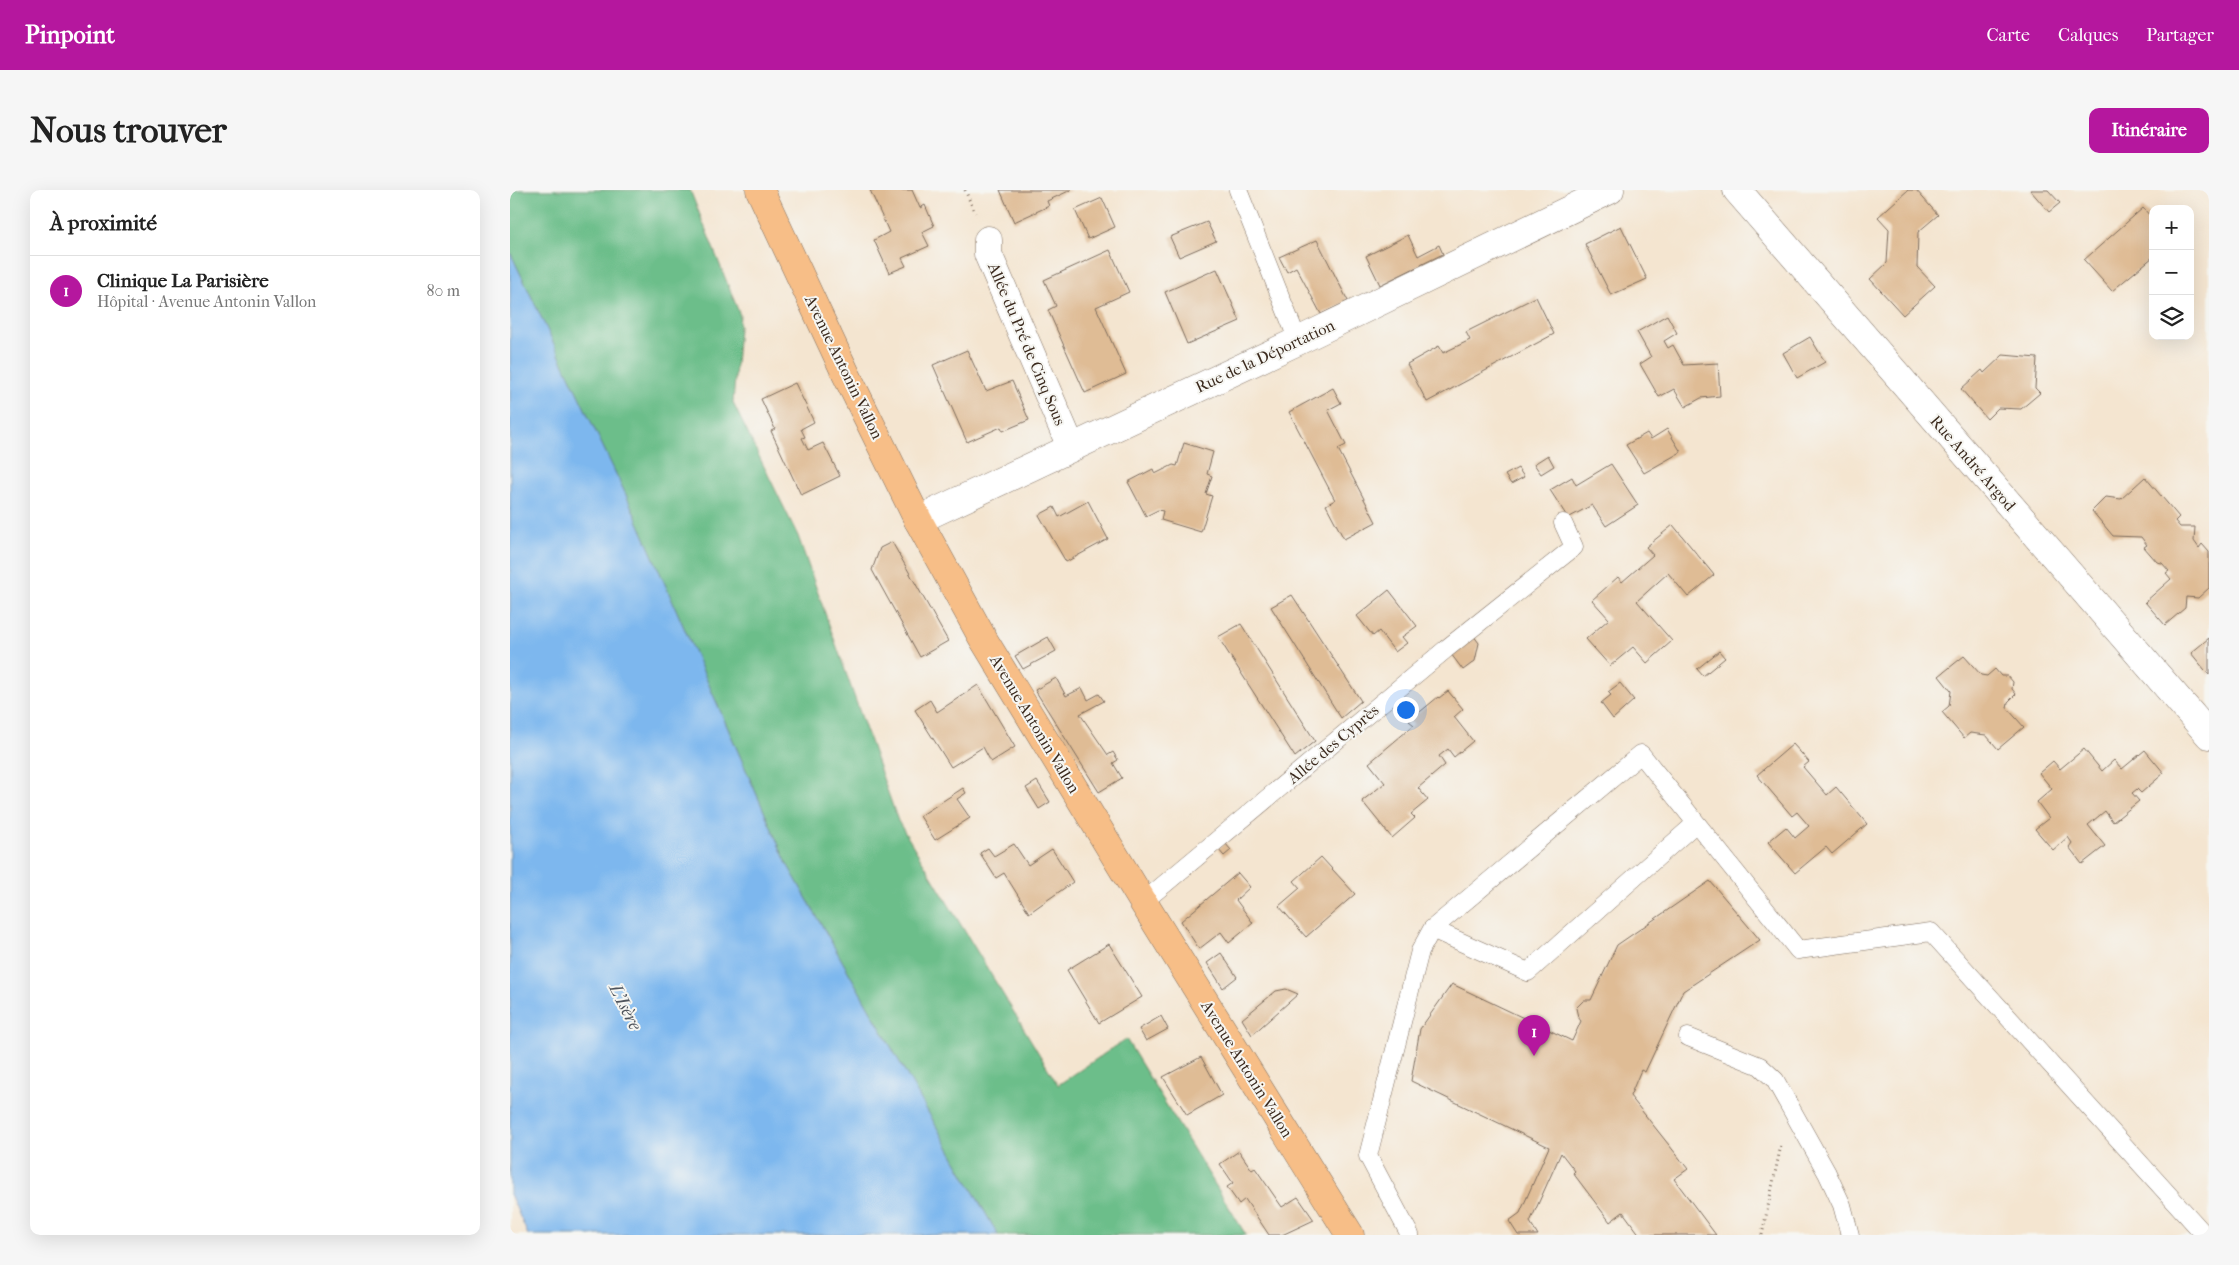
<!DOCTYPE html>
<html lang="fr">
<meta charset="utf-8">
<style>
body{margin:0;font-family:"IM FELL French Canon",serif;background:#f6f6f6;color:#222}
.controls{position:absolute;right:15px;top:15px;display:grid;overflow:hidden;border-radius:10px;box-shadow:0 5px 20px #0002}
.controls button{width:45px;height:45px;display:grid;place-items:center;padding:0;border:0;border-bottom:1px solid #e0e0e0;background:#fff;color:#222;font:25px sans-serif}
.you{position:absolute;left:895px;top:519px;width:18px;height:18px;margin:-12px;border:4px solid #fff;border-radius:50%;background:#1a73e8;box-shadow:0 0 0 8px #1a73e833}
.badge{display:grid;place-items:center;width:32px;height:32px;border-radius:50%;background:#b5179e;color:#fff;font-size:16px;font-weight:700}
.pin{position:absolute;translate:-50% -41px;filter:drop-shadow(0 1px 2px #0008)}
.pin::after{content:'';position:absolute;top:26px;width:18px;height:15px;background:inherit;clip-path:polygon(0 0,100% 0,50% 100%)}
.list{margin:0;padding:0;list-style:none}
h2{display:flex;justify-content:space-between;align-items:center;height:65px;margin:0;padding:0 20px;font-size:21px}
h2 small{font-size:16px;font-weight:400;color:#767676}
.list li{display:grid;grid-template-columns:32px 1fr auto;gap:15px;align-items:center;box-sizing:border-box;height:70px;padding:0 20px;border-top:1px solid #e0e0e0}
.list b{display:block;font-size:19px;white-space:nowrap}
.list p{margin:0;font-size:16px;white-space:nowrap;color:#767676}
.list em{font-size:16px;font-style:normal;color:#767676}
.icon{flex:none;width:28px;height:28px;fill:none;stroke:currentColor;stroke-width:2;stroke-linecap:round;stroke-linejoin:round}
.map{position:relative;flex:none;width:1699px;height:1045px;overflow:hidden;border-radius:10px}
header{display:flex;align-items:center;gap:30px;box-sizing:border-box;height:70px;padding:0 25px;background:#b5179e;color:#fff}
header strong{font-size:24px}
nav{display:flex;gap:28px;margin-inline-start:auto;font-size:18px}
.intro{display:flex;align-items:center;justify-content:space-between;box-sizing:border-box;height:120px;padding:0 30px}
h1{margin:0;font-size:35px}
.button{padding:12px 22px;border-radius:10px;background:#b5179e;color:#fff;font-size:18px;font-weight:700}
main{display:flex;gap:30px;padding:0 30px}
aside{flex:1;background:#fff;border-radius:10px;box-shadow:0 5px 20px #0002}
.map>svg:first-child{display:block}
</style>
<header>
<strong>Pinpoint</strong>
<nav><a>Carte</a><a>Calques</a><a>Partager</a></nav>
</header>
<div class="intro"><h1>Nous trouver</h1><a class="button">Itinéraire</a></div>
<main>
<aside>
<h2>À proximité<small></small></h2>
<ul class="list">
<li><span class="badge">1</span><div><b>Clinique La Parisière</b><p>Hôpital · Avenue Antonin Vallon</p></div><em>80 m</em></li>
</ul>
</aside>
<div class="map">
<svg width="1699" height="1045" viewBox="0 0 1699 1045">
<rect width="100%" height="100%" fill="#f6f6f2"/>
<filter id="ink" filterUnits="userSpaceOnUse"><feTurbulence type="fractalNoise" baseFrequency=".02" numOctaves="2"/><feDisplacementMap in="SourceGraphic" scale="10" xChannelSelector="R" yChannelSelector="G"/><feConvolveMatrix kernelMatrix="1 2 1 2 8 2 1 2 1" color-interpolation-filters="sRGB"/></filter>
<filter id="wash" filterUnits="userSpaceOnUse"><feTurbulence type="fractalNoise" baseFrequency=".0096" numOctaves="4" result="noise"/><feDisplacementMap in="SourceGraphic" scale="20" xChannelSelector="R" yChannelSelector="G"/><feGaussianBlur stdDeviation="1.12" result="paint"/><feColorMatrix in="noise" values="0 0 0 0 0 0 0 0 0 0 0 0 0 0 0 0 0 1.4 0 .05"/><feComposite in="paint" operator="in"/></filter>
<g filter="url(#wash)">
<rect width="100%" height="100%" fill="#f4e5d0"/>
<path fill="#6cbe8a" stroke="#547454" d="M0 0H180L230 125 223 213 288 346 388 631 548 895 616 849 736 1045H488L277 674 117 307 0 62Z"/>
<path fill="#7db7ee" stroke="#5c7086" d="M0 62 117 307 277 674 488 1045H18L0 1004Z"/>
<g id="blocks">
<path fill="#dfbc95" d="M360 0H402L410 18 415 15 424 36 412 42 419 56 392 68 396 76 379 83 364 50 379 42Z
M490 0H561L537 11 539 16 504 32Z
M1398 0H1406L1428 25 1408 42 1407 77 1425 96 1393 125 1360 89 1377 73 1379 39 1368 27Z
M1520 0H1538L1550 13 1539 22Z
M592 8 605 37 578 49 565 20Z
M1633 18 1643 29V67L1602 101 1574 70Z
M697 32 706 51 669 67 660 47Z
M1111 36 1137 89 1101 105 1075 54Z
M898 45 908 66 929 55 933 64 870 95 856 66Z
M807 50 838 111 811 124 786 77 777 82 769 67Z
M600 60 619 102 586 117 616 184 575 203 538 120 546 116 534 90Z
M707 79 730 131 677 154 655 102Z
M1026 107 1044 144 917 212 897 174 929 156 933 163 960 150 956 142Z
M1157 125 1167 143 1154 151 1158 158 1163 155 1174 175 1208 173 1210 206 1191 208 1175 217 1164 199 1149 207 1130 174 1141 167 1127 142Z
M1300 147 1315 172 1287 188 1273 163Z
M457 160 476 201 502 191 519 230 493 241 491 237 457 252 423 175Z
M1493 165 1527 168 1525 198 1530 203 1511 219 1488 218 1477 229 1451 199 1472 180 1474 183Z
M285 193 304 232 291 239 295 247 292 248 298 260 313 253 330 286 291 305 261 241 265 239 251 209Z
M823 198 831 213 818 220 836 255 828 259 866 332 834 349 816 315 825 310 779 222Z
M1157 239 1171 262 1134 283 1116 255 1137 243 1141 249Z
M674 253 703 262 697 284 702 286 696 304 702 306 691 342 651 330 653 321 648 320 636 326 618 292 643 279 645 284 663 275 667 276Z
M1038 265 1044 276 1031 284 1024 274Z
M1101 274 1128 315 1096 336 1082 315 1058 328 1040 300 1062 287 1066 295Z
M1008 278 1014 287 1001 294 995 285Z
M1635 287 1669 327 1665 331 1670 337H1685L1684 351 1689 358 1692 354 1699 362V398L1688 408 1676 407 1675 418 1655 435 1635 412 1661 389 1656 383 1659 381 1652 373 1647 372 1634 357 1637 355 1631 347 1603 346 1582 321 1596 307 1611 309Z
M578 311 598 349 556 372 529 325 544 317 549 327Z
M1163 335 1204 385 1178 407 1158 383 1127 411 1162 451 1137 473 1123 457 1100 476 1076 449 1099 429 1082 410 1108 387 1112 392 1143 365 1136 357Z
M382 352 438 451 410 467 362 380 370 358Z
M879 400 907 436 892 447 897 453 885 462 869 441 863 446 847 426Z
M782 405 851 511 831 528 761 417Z
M731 434 805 551 785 567 708 447Z
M963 445 969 453 965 471 953 480 941 464Z
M538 447 546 461 513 479 505 466Z
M1699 448V485L1681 463Z
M1209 461 1215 468 1193 486 1187 479Z
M1454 466 1471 485 1477 486 1485 479 1491 486H1498L1503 492 1502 499 1506 504 1498 512 1497 518 1514 537 1488 559 1476 545 1460 543 1454 548 1432 522 1439 516 1441 501 1429 486Z
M546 488 556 506 572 498 578 510 589 504 594 511 570 524 598 565 603 562 608 570 603 573 612 588 589 602 525 500Z
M1110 493 1124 510 1103 529 1091 513 1101 505 1098 502Z
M468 495 505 557 481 572 473 557 441 577 405 520 420 510 427 522Z
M938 501 953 519 944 527 963 551 944 567 938 559 929 566 935 575 908 598 918 610 901 624 905 628 882 648 852 611 875 593 859 573 904 535 899 531 928 507 929 508Z
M1283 554 1299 572 1293 577 1317 605 1326 597 1357 634 1322 664 1316 657 1285 683 1258 652 1276 637 1285 648 1299 636 1287 622 1282 626 1247 585Z
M1574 559 1592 581 1604 570 1612 579 1635 560 1654 583 1631 603 1627 599 1622 603 1629 611 1603 632 1595 621 1578 635 1595 656 1572 674 1559 657 1562 653 1558 647 1543 660 1525 639 1539 628 1527 612 1542 599 1529 583 1543 571 1550 579Z
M527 591 540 612 529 619 516 598Z
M453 598 456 603 447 609 460 628 425 650 410 626Z
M715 653 721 660 714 666 708 659Z
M504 654 518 675 542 659 563 692 519 723 494 683 486 688 470 663 478 658 484 666Z
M811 667 845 704 796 747 769 716 790 698 784 691Z
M728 683 740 697 726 710 743 733 719 753 711 742 689 759 671 731Z
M1200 691 1250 750 1173 801 1135 882 1131 880 1120 906 1178 979 1164 989 1206 1045H1130L1113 1022 1100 1032 1063 983 1065 981 1051 963 1020 1032 1028 1045H1008L999 1031 1010 1023 1039 957 901 891 910 839 942 794 1062 851 1071 831 1068 827 1066 818 1074 810H1081L1107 755Z
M599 754 632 807 589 833 557 780Z
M711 763 727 787 713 798 697 773Z
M776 799 788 804 742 845 732 829 766 801Z
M651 826 658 839 636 851 629 839Z
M691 867 712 905 677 925 653 887Z
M729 961 742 980 745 978 772 1017 788 1007 804 1030 772 1045H759L735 1009 729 1014 717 997 723 993 710 974Z"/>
</g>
</g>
<g filter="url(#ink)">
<use href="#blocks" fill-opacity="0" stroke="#7c6b5c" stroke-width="1"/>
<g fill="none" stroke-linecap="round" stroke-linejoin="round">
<g stroke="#7c6b5c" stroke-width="19">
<path id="lane" d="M728 0 788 151
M633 712 936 459 1064 357 1053 333
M922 739 1018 782 1186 633
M1178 847 1250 876 1265 890 1317 983 1332 1015 1340 1045
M900 1045 858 966 910 761 922 739 1131 564 1288 760 1421 742 1695 1045"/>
</g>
<g stroke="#7c6b5c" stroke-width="29">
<path id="street" d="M1227 0 1699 545
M478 50V64L561 257
M408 330 788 151 1100 0"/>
</g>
<g stroke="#7c6b5c" stroke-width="29">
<path id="primary" d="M250 0 336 184 408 330 472 447 633 712 840 1045"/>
</g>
<path stroke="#7c6b5c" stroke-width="3" stroke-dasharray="1 4" stroke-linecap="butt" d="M455 0 465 23
M1252 1045 1271 955"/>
<use href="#lane" stroke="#fff" stroke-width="18"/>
<use href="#street" stroke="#fff" stroke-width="28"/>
<use href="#primary" stroke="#f7be87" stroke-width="28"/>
</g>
</g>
<g text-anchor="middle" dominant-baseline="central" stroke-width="4" stroke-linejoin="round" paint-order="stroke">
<g font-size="16" fill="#3b2a1e" stroke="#f6f6f2">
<text transform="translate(517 154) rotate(67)">Allée du Pré de Cinq Sous</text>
<text transform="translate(755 166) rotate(-25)">Rue de la Déportation</text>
<text transform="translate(334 177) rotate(64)">Avenue Antonin Vallon</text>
<text transform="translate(1463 273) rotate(49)">Rue André Argod</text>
<text transform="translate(525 534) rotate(59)">Avenue Antonin Vallon</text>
<text transform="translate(823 554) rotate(-40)">Allée des Cyprès</text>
<text transform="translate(737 879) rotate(58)">Avenue Antonin Vallon</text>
</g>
<g font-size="18" font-style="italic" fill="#4f545c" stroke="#f6f6f2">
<text transform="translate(115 817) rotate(63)">L'Isère</text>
</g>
</g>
</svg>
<div class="controls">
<button>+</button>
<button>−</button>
<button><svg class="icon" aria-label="layers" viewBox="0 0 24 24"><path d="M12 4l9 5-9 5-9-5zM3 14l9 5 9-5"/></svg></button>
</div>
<div class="you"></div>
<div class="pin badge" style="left:1024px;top:866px">1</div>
</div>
</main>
